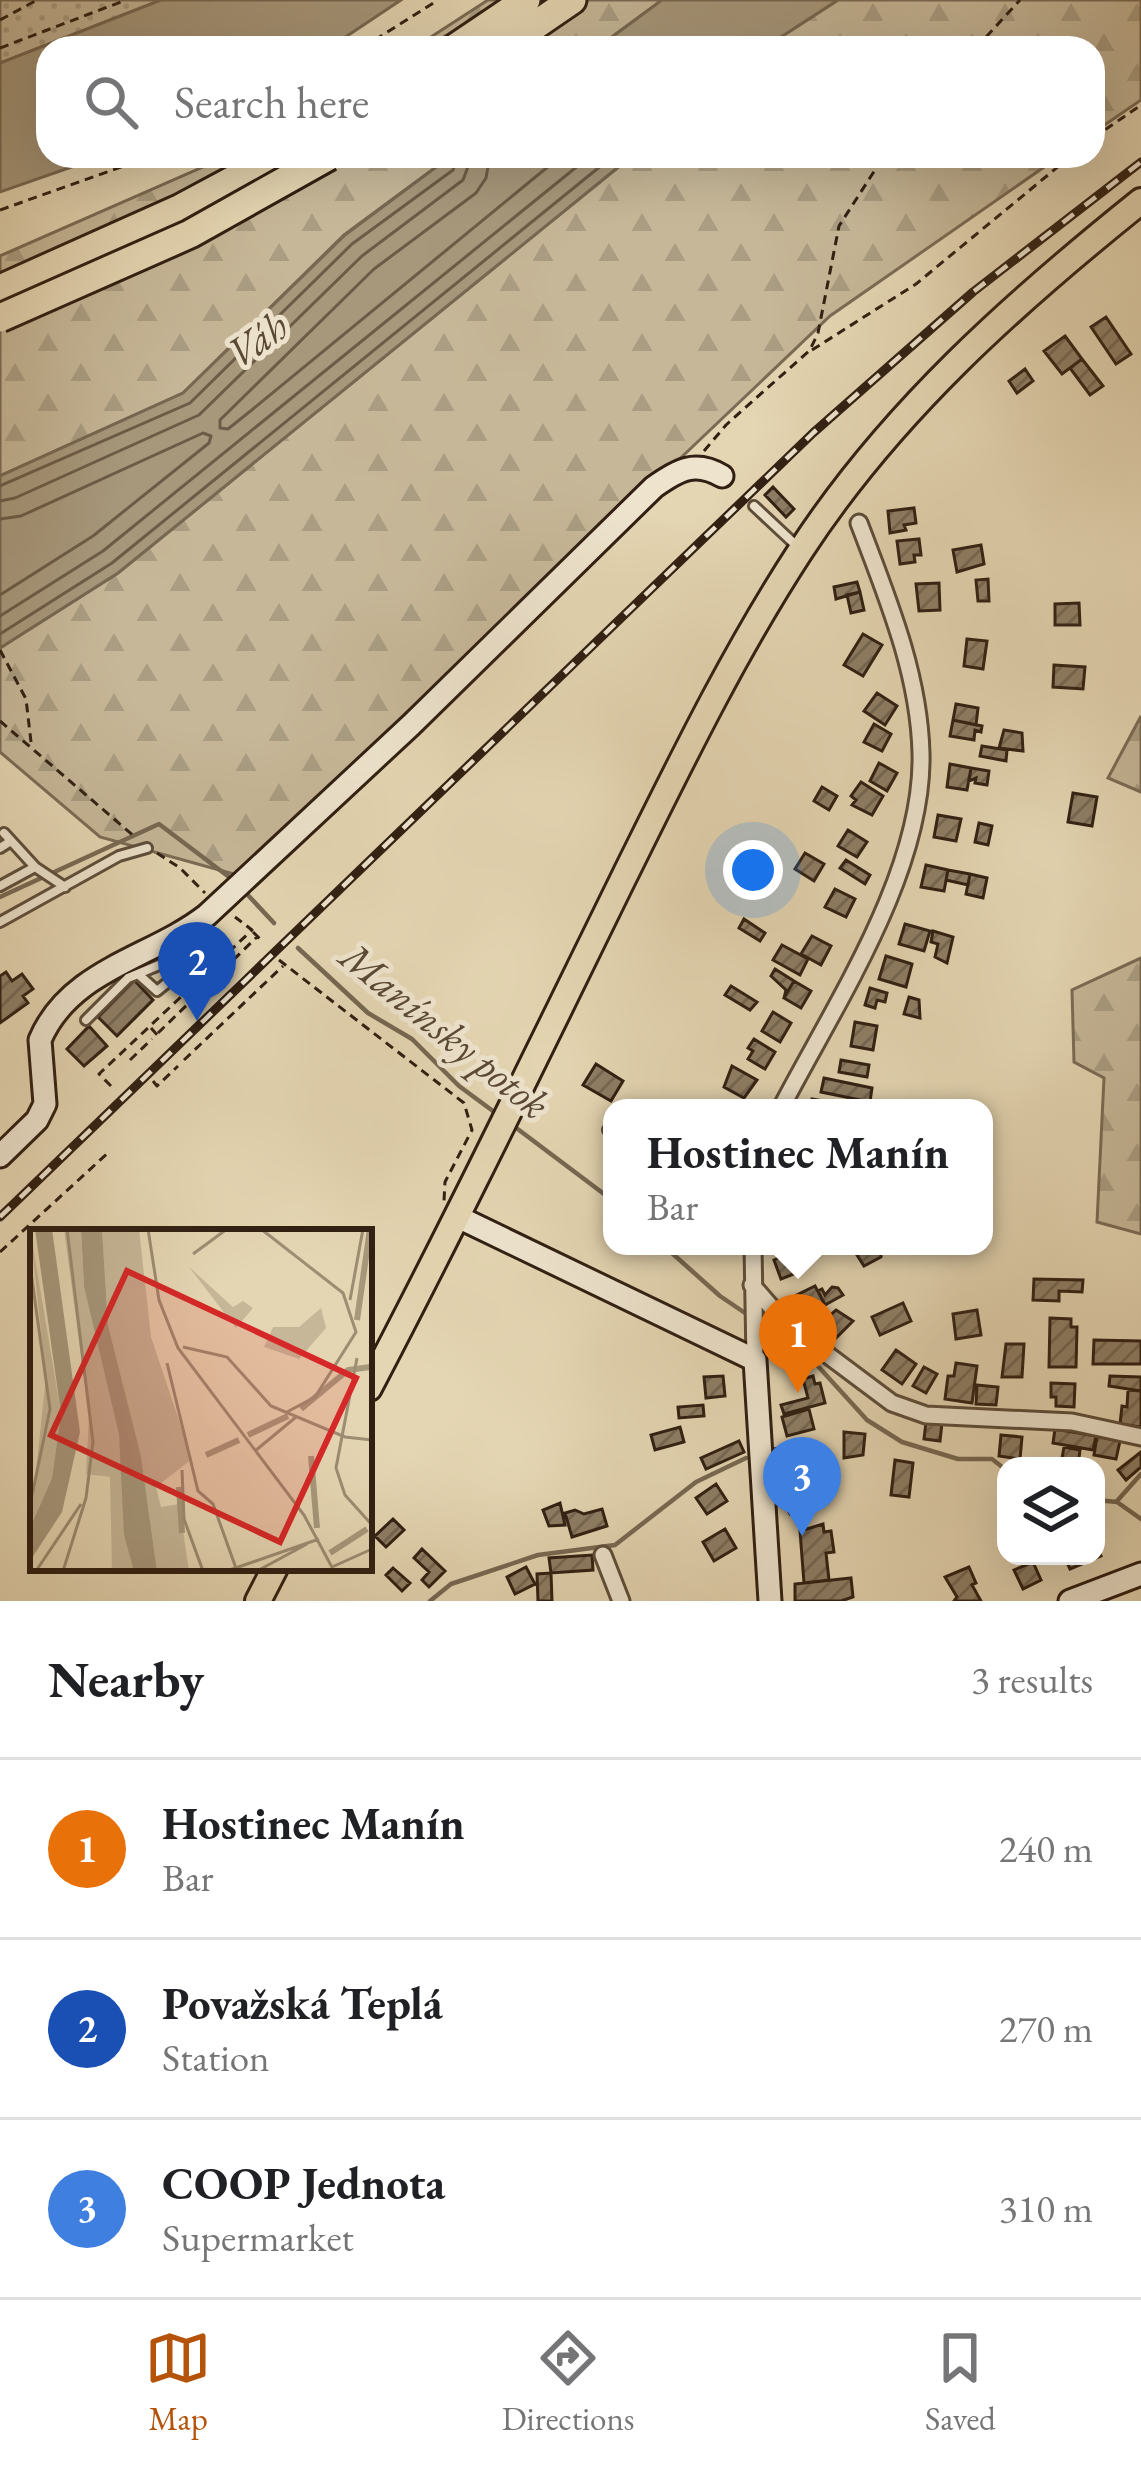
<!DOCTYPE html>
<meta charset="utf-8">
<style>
body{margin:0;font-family:"EB Garamond",serif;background:#f2f2f2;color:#202124}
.controls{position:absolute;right:36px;bottom:36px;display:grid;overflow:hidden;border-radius:24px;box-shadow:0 12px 48px #0002}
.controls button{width:108px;height:108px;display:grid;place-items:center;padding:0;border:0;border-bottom:3px solid #e0e0e0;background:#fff;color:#202124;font:60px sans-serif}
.you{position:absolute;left:753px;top:870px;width:42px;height:42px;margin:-30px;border:9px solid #fff;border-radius:50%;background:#1a73e8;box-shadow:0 0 0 18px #1a73e833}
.badge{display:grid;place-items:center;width:78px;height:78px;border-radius:50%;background:#b45309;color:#fff;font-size:39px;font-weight:700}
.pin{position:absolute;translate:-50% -99px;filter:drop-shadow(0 3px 6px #0008)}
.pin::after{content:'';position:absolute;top:63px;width:42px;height:36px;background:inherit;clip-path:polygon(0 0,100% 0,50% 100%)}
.popup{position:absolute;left:603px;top:1099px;width:390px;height:156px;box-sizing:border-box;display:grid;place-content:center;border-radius:24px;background:#fff;filter:drop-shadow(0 3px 9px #0005);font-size:39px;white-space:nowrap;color:#757577}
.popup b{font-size:45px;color:#202124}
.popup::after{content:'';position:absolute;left:50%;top:100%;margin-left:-24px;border:24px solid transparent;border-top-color:#fff}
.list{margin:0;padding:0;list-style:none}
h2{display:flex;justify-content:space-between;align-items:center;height:156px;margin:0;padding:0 48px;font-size:51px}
h2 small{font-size:39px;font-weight:400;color:#757577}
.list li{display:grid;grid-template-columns:78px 1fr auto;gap:36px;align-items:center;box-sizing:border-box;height:180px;padding:0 48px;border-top:3px solid #e0e0e0}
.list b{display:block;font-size:45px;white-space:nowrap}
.list p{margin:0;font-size:39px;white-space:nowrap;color:#757577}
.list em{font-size:39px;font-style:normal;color:#757577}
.icon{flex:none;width:66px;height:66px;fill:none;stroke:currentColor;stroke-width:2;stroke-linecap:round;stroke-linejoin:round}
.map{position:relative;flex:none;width:1141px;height:1601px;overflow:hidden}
.search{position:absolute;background:#fff;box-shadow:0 12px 48px #0002;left:36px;right:36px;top:36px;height:132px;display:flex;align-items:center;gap:30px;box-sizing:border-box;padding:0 42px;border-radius:36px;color:#757577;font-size:45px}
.sheet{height:696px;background:#fff}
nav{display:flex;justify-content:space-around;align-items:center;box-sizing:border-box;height:168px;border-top:3px solid #e0e0e0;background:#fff;font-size:33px;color:#757577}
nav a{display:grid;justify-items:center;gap:6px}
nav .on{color:#b45309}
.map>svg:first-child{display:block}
</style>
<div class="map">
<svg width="1141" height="1601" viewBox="0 0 1141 1601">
<defs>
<pattern id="grass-dots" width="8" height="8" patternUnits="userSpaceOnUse" patternTransform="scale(3)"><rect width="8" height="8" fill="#c6b798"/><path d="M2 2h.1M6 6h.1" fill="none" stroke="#aa9d82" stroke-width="1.8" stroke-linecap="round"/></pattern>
<pattern id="forest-firs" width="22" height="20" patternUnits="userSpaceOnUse" patternTransform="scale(3)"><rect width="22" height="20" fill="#c6b798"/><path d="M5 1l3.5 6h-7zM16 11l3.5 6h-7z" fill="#aa9d82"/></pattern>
<pattern id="building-hatch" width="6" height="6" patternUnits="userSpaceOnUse" patternTransform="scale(3)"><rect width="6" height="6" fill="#8e7e66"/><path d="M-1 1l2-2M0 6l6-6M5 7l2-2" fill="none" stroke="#746753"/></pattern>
</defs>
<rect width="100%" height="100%" fill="#e5d6b3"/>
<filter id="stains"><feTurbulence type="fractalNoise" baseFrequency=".00167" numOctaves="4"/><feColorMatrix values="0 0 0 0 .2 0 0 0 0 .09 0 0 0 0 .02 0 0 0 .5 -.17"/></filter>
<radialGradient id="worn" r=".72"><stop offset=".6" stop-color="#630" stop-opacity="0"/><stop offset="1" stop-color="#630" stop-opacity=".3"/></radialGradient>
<path fill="url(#grass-dots)" stroke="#7b6b55" stroke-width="3" d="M0 0H161L0 63Z"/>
<path fill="url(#forest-firs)" stroke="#7b6b55" stroke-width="3" d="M488 0H662L597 48H414Z
M838 0H1141V100L1093 133V48H764Z
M228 156H451L344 235 183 393 0 476V256Z
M632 156H1060L830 316 241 876 100 837 0 752V648L118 573Z
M1141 716V792L1108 778Z
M1141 958V1234L1097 1222 1104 1078 1074 1062 1072 990Z"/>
<path fill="#a7987c" stroke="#776852" stroke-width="3" d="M161 0H401L329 48H48V156H103L0 192V63Z
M662 0H838L764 48H597Z
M451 156H632L118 573 0 648V476L183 393 345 235Z"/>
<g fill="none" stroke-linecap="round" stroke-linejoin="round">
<path stroke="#6c5c47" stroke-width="3" d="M490 156 486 178 476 193 374 269 220 420V428L228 429 253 409 561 156
M0 486 190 403 352 244 453 170 457 156
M0 501 15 498 199 415 362 256 463 180 472 156
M0 519 21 516 203 433 211 436 209 443 93 536 0 595
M0 616 103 551 590 156
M0 634 112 563 613 156"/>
<path stroke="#776852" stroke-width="4.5" d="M245 892 274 923
M0 897 159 824 233 880
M298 948 368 1013 412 1039 459 1086 497 1114
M511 1124 612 1200
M664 1246 720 1296 748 1315
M758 1321 806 1353 867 1420 902 1442 958 1459H992L1006 1470
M1096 1500 1117 1502 1141 1519
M1117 1501 1141 1474
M430 1601 451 1584 538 1555 615 1545 696 1482 746 1458"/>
</g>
<path fill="url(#building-hatch)" stroke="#301f12" stroke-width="3" d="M1106 317 1131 354 1116 364 1091 327Z
M1065 336 1082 359 1062 374 1044 351Z
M1082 359 1103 386 1090 395 1070 368Z
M1025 369 1033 381 1017 393 1009 381Z
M773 487 794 509 786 517 765 495Z
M914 508 916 523 904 525 906 530 890 533 888 511Z
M919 539 921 555H914L915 562 900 564 897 541Z
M981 545 984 564 957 572 953 550Z
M988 579 989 601H978L976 580Z
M857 582 860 592 836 599 834 587Z
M939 583 940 610 919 611 916 584Z
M860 592 864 610 851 613 847 595Z
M1079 603 1080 625H1055V604Z
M863 634 882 645 863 676 844 665Z
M967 639 987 641 983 669 964 666Z
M1054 665 1085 667 1083 689 1053 687Z
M877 693 897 706 885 725 864 711Z
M956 704 978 708 976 725 953 720Z
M953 720 982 726 981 732 975 730 974 740 950 736Z
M874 724 891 734 882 751 864 742Z
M1004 730 1022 733 1023 751 999 748Z
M982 746 1007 750 1006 761 980 756Z
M879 763 897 773 887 791 870 781Z
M950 764 971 768 967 790 947 787Z
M971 768 989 771 987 785 975 783 976 778 969 781Z
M861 782 883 796 872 815 852 805 856 800 851 796Z
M822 787 837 796 829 810 814 801Z
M1073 793 1097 797 1092 826 1068 822Z
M938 815 961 819 956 841 934 837Z
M979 823 992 826 988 845 975 842Z
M848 830 867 842 857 857 838 846Z
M805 853 824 864 814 881 795 869Z
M846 860 870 875 865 884 840 868Z
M926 865 948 870 944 891 921 887Z
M948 870 970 874 968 885 946 880Z
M970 874 987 878 983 898 966 894Z
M835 889 855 899 846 917 825 907Z
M744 919 765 933 760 941 739 928Z
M905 924 930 931 924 951 899 944Z
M933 931 953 937 947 963 935 957 938 944 931 942Z
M812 936 831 946 821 965 801 954Z
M782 945 808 959 800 975 773 960Z
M886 956 912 964 906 987 879 979Z
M775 969 794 981 784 998 786 990 771 976Z
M6 972 12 981 22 974 33 989 23 996 28 1003 0 1023V976Z
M134 980 153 1000 117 1036 98 1017Z
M794 981 811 991 801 1008 784 998Z
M731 986 757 1002 750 1010 725 995Z
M870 988 887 993 885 1002 877 1000 875 1008 865 1005Z
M909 997 919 1000 920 1018 904 1014Z
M773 1012 791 1023 780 1042 762 1031Z
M855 1022 877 1026 873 1050 851 1046Z
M89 1026 107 1046 84 1066 67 1049Z
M754 1039 775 1052 765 1069 748 1059 753 1051 748 1048Z
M841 1060 869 1065 867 1077 839 1072Z
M596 1064 623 1081 611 1101 583 1085Z
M732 1066 757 1080 744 1098 724 1087Z
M824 1078 872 1088 870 1102 821 1092Z
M812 1099 857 1107V1108H810Z
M807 1246H819L820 1250 800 1258 802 1263 797 1265 792 1252Z
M874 1246H880L881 1257 864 1266 857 1255Z
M792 1252 799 1272 781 1279 774 1260Z
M1034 1279 1083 1280 1082 1292 1059 1291V1301L1033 1300Z
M815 1286 825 1305 807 1314 797 1295Z
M832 1287 838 1288 843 1295 825 1305 818 1291 822 1289 825 1295Z
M903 1303 911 1321 880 1335 872 1317Z
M836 1310 853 1321 834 1340 820 1324Z
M977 1310 981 1335 956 1339 953 1314Z
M1050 1318 1071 1319V1327H1077L1076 1367H1049Z
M1094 1340 1141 1341V1364H1093Z
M1006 1344H1024L1022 1377H1002Z
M896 1350 916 1364 902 1384 882 1370Z
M956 1363 977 1366 972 1403 945 1399 948 1376H954Z
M924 1367 937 1374 926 1393 913 1386Z
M723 1376 725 1396 706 1398 704 1377Z
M813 1376 815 1384 820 1383 825 1403 784 1414 781 1405 808 1398 803 1379Z
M1110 1376 1141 1377V1391L1109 1386Z
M1051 1383 1075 1384 1074 1407 1056 1406V1397H1051Z
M977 1385 998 1387 996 1405 976 1404Z
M1128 1390 1141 1391V1427L1120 1424 1122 1406 1127 1407Z
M703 1405 704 1416 679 1418 678 1407Z
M809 1409 814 1429 787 1436 782 1417Z
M926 1422 942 1423 940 1441 924 1439Z
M680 1427 684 1442 655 1450 651 1435Z
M1055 1429 1096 1436 1093 1450 1053 1443Z
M844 1432 865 1434 863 1455 844 1458Z
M1001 1435 1022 1437 1020 1459 999 1456Z
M1097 1436 1120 1441 1116 1459 1094 1455Z
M739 1441 744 1452 706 1469 701 1458Z
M803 1443 806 1455 777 1462 774 1449Z
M1064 1447 1080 1450 1078 1466 1061 1464Z
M1141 1452V1467L1126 1480 1118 1470Z
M895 1460 913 1463 909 1497 891 1495Z
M716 1484 727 1501 707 1514 696 1498Z
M805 1485 814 1500 790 1514 782 1499Z
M560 1503 565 1525 549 1526 543 1510Z
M602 1509 607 1526 572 1537 565 1513 575 1510 584 1514Z
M393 1519 404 1530 386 1547 375 1536Z
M823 1524 824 1532 831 1531 834 1552 826 1553 829 1580 804 1583 800 1531Z
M725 1529 736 1548 714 1561 703 1542Z
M1096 1545 1101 1556 1070 1569 1064 1556H1096Z
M422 1549 445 1571 429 1587 422 1580 429 1572 414 1558Z
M592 1555 593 1570 551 1573 549 1558Z
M1033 1562 1041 1580 1023 1589 1014 1570Z
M526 1567 535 1584 515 1594 507 1577Z
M969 1567 976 1583 972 1585 981 1601H954L957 1597 945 1577Z
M393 1568 410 1583 402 1591 386 1575Z
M551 1573 552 1601H538L537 1574Z
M851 1578 853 1597 841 1601H795V1584Z"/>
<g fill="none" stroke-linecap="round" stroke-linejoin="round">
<g stroke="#5d4d3a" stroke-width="14">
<path id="lane" d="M754 506 800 549
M4 833 35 867
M0 848 11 841
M0 886 35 867 65 887
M0 922 119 856 147 848
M138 974 157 991 173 978 169 963
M86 1020 128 978 190 952 181 937
M608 1130 612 1132"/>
</g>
<g stroke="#5d4d3a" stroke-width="21">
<path id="street" d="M781 1108C835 1004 924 872 921 753 919 673 887 597 859 523
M753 1246 755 1360
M752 1285 785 1323 892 1403 926 1415 1072 1422 1141 1437
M603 1555 621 1601"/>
</g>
<g stroke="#301f12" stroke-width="27">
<path id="secondary" d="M0 1156 37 1120 45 1104 40 1040C70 969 152 958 207 915L411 725 654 487C678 470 695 460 722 476
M456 1216 755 1360 770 1601
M1070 1601 1141 1574"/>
</g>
<g stroke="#301f12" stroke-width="30">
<path id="primary" d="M369 1388C457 1220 540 1048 624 877 679 766 733 654 801 550 891 412 1014 303 1141 201
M258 1601 275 1568"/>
</g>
<g stroke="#301f12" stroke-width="33">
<path id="highway" d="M455 48 526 0
M502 48 572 0
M0 289 181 208 278 156"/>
</g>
<path stroke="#301f12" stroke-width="3" stroke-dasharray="9 6" stroke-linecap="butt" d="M0 20 37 0
M0 48 126 0
M362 48 438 0
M976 48 1020 0
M1093 138 1141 105
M0 210 152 156
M812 350 916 284 1071 156
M704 451 726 425 810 350 818 333 839 226 884 156
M0 650 26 699 31 742
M0 721 135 837
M157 853 180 868 205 893
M253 932 261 940
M279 960 464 1103 472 1130 445 1182 444 1201
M151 1028 160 1038
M158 1033 258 936
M130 1060 152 1039
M184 1060 283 966
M153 1081 157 1086 178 1066
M111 1086 99 1074 252 930 235 917
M0 1252 110 1151"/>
<use href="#lane" stroke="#eee4ce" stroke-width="8"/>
<use href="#street" stroke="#eee4ce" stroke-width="15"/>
<use href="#secondary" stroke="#eee4ce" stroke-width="21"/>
<use href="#primary" stroke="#e5d6b3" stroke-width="24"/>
<use href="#highway" stroke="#e5d6b3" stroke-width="27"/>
<g stroke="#301f12" stroke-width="9">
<path id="rail" d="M0 1217 813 433 973 292 1141 162"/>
</g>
<use href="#rail" stroke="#eee4ce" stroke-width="4.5" stroke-dasharray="14" stroke-linecap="butt"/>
<g stroke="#301f12" stroke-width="33" stroke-linecap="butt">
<path id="highway-bridge" d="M0 318 190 234 329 156"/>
</g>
<use href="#highway-bridge" stroke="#e5d6b3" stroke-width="27"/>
</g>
<g text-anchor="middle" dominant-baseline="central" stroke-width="10" stroke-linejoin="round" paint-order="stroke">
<g font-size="42" font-style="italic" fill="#5a4937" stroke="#eee4ce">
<text transform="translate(257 339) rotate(-35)">Váh</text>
<text transform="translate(445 1030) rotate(39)">Manínsky potok</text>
</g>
</g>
<g transform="translate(30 1229)">
<rect width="342" height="342" fill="#e5d6b3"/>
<path d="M0 0 31 184 22 249 0 299 16 148Z" fill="#c6b798"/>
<path d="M34 0H51L54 58 89 206 104 342H82L80 248 56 245 59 187ZM72 0H109L121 108 162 230 126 258 131 278 149 275 159 342H127L111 227 78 96ZM159 38 203 78 213 72 223 79 206 99ZM291 79 296 99 269 130 234 118 243 98H269Z" fill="#c6b798"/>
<path d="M5 0H22L50 203 32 283 0 332V299L22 249 31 184ZM51 0H72L78 96 111 227 127 342H104L94 306 89 206 54 58Z" fill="#a7987c"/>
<path fill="none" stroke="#a7987c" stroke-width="6" d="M327 91 340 0M271 180 318 141 340 138M218 206 258 187M176 226 209 211M281 227 287 299M149 258 152 304M300 324 337 300"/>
<path fill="none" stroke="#9d8d73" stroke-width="3" d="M118 0 129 71 148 119 274 286 304 342M231 0 313 64 326 103 285 168 255 184M163 25 197 0M0 36 20 180 0 276M320 71 333 0M153 118 197 128 241 177 315 208 342 211M327 129 306 239 315 266 342 296M137 134 168 262 183 275 207 342M225 222 266 188M152 241 154 290 173 342M302 338 342 320M6 342 51 275M33 342 56 269 63 213 37 0M197 342 289 310M227 342 277 315"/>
<path fill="#d62828" fill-opacity="0.15" stroke="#d62828" stroke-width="6" d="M97 42 326 149 250 313 21 206Z"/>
<rect width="342" height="342" fill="none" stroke="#301f12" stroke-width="6"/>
</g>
<rect width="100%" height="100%" filter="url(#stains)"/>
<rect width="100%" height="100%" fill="url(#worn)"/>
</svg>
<div class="controls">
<button><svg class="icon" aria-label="layers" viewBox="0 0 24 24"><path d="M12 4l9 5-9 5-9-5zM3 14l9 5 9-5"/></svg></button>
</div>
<div class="you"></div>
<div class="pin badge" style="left:798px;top:1393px;background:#e8710a">1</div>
<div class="popup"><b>Hostinec Manín</b>Bar</div>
<div class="pin badge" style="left:197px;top:1021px;background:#1a4fb4">2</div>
<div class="pin badge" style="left:802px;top:1536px;background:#3f7fe0">3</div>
<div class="search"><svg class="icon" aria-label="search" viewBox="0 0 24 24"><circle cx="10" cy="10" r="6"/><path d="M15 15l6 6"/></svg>Search here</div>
</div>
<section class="sheet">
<h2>Nearby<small>3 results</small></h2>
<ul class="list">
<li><span class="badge" style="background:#e8710a">1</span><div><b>Hostinec Manín</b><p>Bar</p></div><em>240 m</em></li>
<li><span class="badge" style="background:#1a4fb4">2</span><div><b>Považská Teplá</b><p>Station</p></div><em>270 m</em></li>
<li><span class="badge" style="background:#3f7fe0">3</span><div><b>COOP Jednota</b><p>Supermarket</p></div><em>310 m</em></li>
</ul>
</section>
<nav>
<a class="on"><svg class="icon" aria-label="map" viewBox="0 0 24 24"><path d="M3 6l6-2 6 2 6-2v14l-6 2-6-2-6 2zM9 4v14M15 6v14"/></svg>Map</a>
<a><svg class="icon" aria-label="directions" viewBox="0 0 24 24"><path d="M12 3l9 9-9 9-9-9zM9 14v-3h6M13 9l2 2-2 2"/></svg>Directions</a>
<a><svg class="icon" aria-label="saved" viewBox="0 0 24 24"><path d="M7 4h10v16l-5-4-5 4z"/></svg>Saved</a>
</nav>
